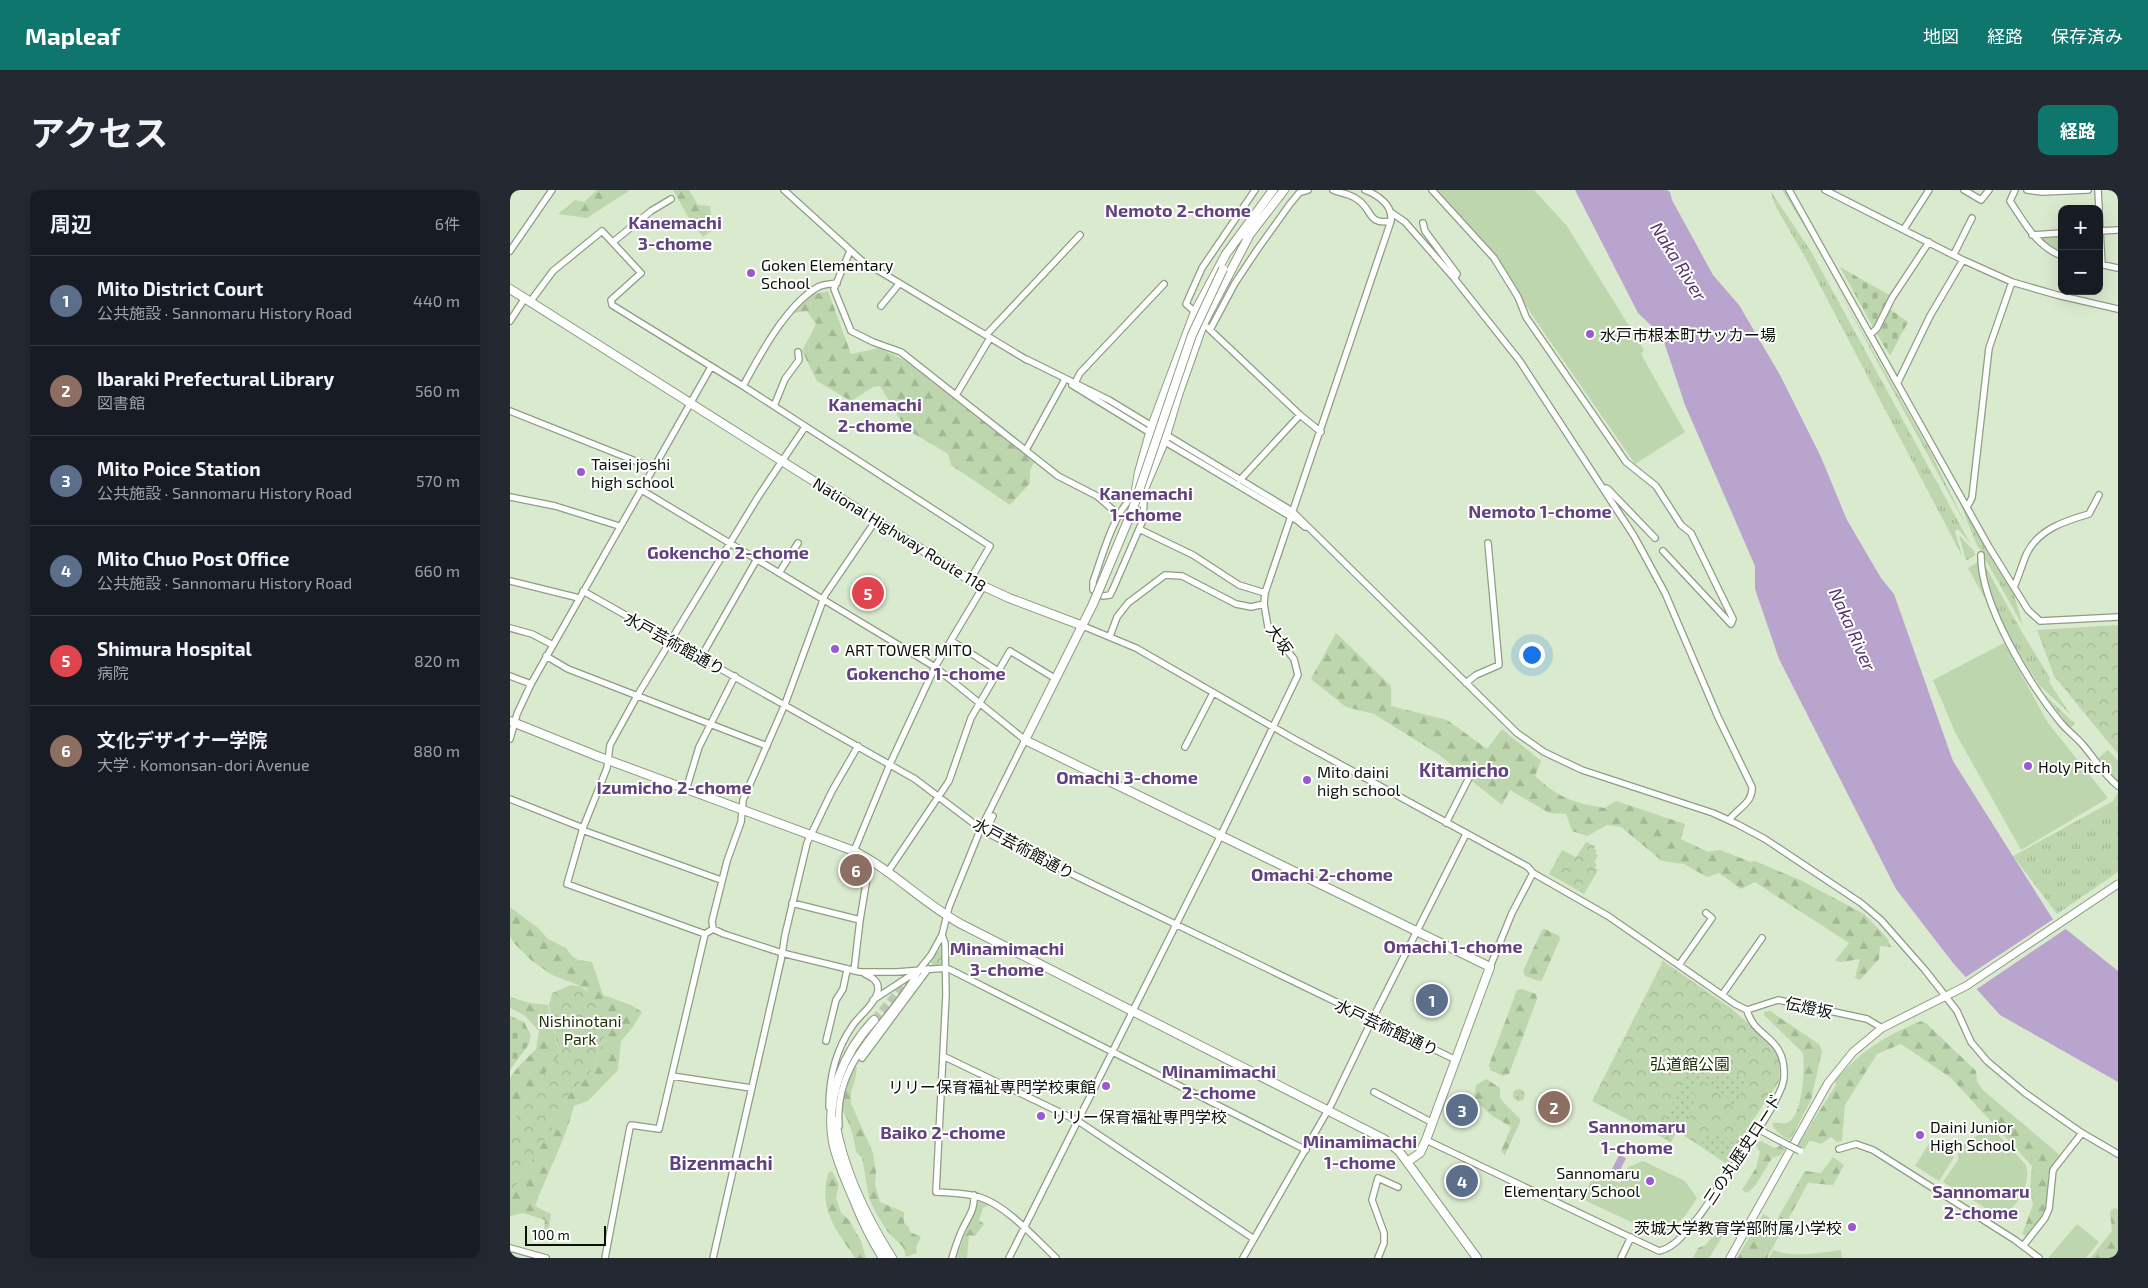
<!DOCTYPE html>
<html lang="ja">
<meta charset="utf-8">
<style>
body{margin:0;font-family:"Exo 2","Noto Sans JP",sans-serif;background:#242831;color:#f1f3f6}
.controls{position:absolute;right:15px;top:15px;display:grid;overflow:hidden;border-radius:10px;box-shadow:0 5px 20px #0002}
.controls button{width:45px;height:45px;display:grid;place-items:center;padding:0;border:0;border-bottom:1px solid #363941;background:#171b24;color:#f1f3f6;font:25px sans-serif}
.scale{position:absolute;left:15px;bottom:12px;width:81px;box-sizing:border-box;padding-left:5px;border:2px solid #0c1108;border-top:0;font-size:14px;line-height:18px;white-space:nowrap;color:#0c1108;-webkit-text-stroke:4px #fff;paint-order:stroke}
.you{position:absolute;left:1021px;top:464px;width:18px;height:18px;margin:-12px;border:4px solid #fff;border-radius:50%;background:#1a73e8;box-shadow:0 0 0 8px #1a73e833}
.badge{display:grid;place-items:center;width:32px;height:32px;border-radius:50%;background:#0f766e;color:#fff;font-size:16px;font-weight:700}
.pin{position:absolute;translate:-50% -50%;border:2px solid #fff;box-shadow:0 1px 5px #0006}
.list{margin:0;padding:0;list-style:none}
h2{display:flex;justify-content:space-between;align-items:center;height:65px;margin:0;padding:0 20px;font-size:21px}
h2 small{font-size:16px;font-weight:400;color:#9ea1a6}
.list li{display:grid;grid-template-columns:32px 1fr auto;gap:15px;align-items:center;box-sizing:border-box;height:90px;padding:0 20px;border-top:1px solid #363941}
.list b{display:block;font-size:19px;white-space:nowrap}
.list p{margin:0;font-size:16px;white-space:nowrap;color:#9ea1a6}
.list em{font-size:16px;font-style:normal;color:#9ea1a6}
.map{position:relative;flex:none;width:1608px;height:1068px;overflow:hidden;border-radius:10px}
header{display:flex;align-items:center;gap:30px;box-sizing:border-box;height:70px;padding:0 25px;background:#0f766e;color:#fff}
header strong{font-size:24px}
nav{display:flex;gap:28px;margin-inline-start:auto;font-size:18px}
.intro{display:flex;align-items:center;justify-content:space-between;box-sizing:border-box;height:120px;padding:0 30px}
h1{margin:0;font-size:35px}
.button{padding:12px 22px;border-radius:10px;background:#0f766e;color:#fff;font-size:18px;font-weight:700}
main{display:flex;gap:30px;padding:0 30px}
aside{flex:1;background:#171b24;border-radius:10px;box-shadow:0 5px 20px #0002}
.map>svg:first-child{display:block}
</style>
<header>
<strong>Mapleaf</strong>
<nav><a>地図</a><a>経路</a><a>保存済み</a></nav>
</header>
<div class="intro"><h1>アクセス</h1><a class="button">経路</a></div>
<main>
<aside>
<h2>周辺<small>6件</small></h2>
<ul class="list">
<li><span class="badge" style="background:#5c6f8a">1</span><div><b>Mito District Court</b><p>公共施設 · Sannomaru History Road</p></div><em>440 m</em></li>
<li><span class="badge" style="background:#8d6e63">2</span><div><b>Ibaraki Prefectural Library</b><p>図書館</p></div><em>560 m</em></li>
<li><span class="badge" style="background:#5c6f8a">3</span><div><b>Mito Poice Station</b><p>公共施設 · Sannomaru History Road</p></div><em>570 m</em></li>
<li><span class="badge" style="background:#5c6f8a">4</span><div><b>Mito Chuo Post Office</b><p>公共施設 · Sannomaru History Road</p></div><em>660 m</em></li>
<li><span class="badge" style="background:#e0444e">5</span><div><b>Shimura Hospital</b><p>病院</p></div><em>820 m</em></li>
<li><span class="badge" style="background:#8d6e63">6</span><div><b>文化デザイナー学院</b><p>大学 · Komonsan-dori Avenue</p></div><em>880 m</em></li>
</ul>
</aside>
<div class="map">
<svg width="1608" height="1068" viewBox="0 0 1608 1068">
<defs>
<pattern id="grass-tufts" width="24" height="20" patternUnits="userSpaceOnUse" patternTransform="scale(1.25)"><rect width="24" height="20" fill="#bed6ad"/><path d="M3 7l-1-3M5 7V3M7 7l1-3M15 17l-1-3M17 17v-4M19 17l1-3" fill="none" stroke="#a2b793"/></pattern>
<pattern id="forest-firs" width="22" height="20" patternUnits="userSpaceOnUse" patternTransform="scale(1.25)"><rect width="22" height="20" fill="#bed6ad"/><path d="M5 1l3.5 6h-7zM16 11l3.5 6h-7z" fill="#a2b793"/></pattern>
<pattern id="cemetery-stones" width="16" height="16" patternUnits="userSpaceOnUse" patternTransform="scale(1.25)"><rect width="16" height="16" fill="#bed6ad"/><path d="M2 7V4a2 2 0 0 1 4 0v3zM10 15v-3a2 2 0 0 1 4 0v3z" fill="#a2b793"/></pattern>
<pattern id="park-crowns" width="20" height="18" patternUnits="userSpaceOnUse" patternTransform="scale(1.25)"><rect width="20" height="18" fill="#bed6ad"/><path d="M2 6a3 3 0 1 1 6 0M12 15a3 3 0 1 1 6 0" fill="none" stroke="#a2b793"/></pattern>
<pattern id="garden-dots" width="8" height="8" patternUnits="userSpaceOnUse" patternTransform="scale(1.25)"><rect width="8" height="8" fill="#bed6ad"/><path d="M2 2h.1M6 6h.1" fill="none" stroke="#a2b793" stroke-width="1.8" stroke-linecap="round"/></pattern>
</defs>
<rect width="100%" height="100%" fill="#daeace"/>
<path fill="url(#grass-tufts)" d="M1260 0 1302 63 1460 353 1448 339 1445 341 1452 366 1295 67 1266 17Z
M1272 0H1277L1320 77Z
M1323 90 1422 265 1459 341Z
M1450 313 1503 401 1513 436 1466 353Z
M1449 345 1464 361 1465 365 1456 371Z
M1469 371 1477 405 1474 407 1458 378Z
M1473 372 1512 442 1540 488 1539 492 1561 525 1529 495 1499 447 1480 409Z
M1534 504 1565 534 1560 538Z
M1598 560 1608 571V594L1587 569Z
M1608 602V682L1547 724 1503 666 1603 611Z"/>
<path fill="url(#forest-firs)" d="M87 0H120L77 28 48 24 65 10 74 12Z
M163 0H179L188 15 200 16 203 40 193 47 181 32Z
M318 101 341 164 369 158 411 178 524 272 520 281V293L500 315 441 275 438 264 396 239 370 196 363 197 341 211 307 191 292 161 306 134 297 121 277 124 287 108Z
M826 443 881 496V516L937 530 977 559 992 539 1031 571 1025 586C1049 608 1063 613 1095 618L1106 611 1175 634 1171 649 1198 662 1210 660 1241 672 1245 671 1292 691 1354 724 1377 748 1381 757 1370 756 1369 769 1350 790 1345 788 1350 769 1331 772 1325 771 1339 753 1245 692 1231 699 1209 683 1197 687 1174 674 1152 671 1111 637 1097 635 1077 646 1062 641 1056 624 1039 623 1000 600 992 615 928 564 864 524 836 517 801 489Z
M0 717 28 738 38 749 56 758 62 766 68 770 82 772 93 805 121 815 132 822 123 837 111 851 108 880 78 911 64 916C55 951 37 983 25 1016L41 1024 38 1045H33L35 1030 13 1023 0 1026V1001H3L44 934 58 906 84 878 95 845 92 827 76 798 42 785 22 771 4 753 0 746Z
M1035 739 1049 746 1050 749 1032 790 1029 791 1015 786 1013 781 1032 740Z
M1012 799 1026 804 1027 809 999 884 993 886 980 880 979 875 1007 800Z
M0 807 20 813 38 815 49 865 14 911 0 936V888L8 877 26 859 29 841 14 825 0 818Z
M1260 821 1309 854 1312 861 1301 910 1280 950C1272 946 1265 942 1262 933 1267 932 1272 935 1277 933 1293 927 1295 878 1293 863L1254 825V822Z
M1411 831 1416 833 1466 881 1467 892 1474 901 1550 965 1538 984 1537 1011 1534 1023 1516 1046 1512 1044 1523 1015 1520 999 1522 976 1441 888 1391 854 1367 864 1335 915 1332 951 1327 952 1321 947 1311 954 1302 951H1299L1294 959 1288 957V955L1326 895 1325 891C1352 860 1373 847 1411 831Z
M344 876 347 877 345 890 341 902V913L363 963 366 982 365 994 370 1012 394 1022V1033L399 1037 400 1042 411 1047 406 1057 407 1063 396 1067 393 1057 377 1041 366 1023 359 1008 352 967 346 962C345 950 339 930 332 920L333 905Z
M976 889 990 898V908L994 913 1010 929V932L995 965 991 961 1001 937 981 925 964 909 966 895Z
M1251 951 1264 958 1270 956 1275 959 1271 965 1262 968 1245 996 1237 1003 1232 1000 1246 978 1250 962 1245 953Z
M1323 967 1334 975 1323 995 1298 993 1257 1068H1227L1253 1024 1266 1031 1295 981 1311 983Z
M322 981 329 994 326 1008 331 1023 339 1030 351 1051 356 1068H345C325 1037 309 1022 318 983Z
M473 1010 480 1015 473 1018 469 1030 474 1034 465 1046 459 1045 457 1068H446L467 1012Z
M1606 1018 1608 1020V1062L1604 1068H1580L1602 1041 1600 1022 1602 1019Z
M1208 1037 1215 1040V1042L1199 1068H1183L1188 1058 1196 1055Z"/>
<path fill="url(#cemetery-stones)" d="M1330 77 1381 106 1363 137Z
M1380 119 1398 132 1380 166 1367 144Z
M0 826 14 832 21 845 19 854 0 880Z"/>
<path fill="url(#park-crowns)" d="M1552 45V62L1531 50 1533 46Z
M1608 435V564L1544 486 1527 440Z
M1076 652 1085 656 1084 659 1087 661 1085 664 1088 665 1084 672 1087 674 1085 678 1088 680 1074 704 1039 684 1052 660 1066 667Z
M433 755 434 775 423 776 421 771Z
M1153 771 1222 819 1263 856 1268 863 1270 890 1243 930 1246 933 1217 974 1167 941 1161 952 1082 911Z
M61 795 71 796 80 804 96 834 95 845 84 878 58 906 44 935 3 1001H0V936L14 911 49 865 39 815 42 803Z"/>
<path fill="url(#garden-dots)" d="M1190 862 1236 892V894L1230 905 1215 908 1208 904 1209 900 1190 890 1182 902 1187 909 1181 919 1182 923 1171 940H1166L1159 950 1147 942Z
M1003 905a6 6 0 1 1 12 0a6 6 0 1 1-12 0Z
M1234 906 1235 907 1225 917H1222L1218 909Z
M1212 943 1216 944V947L1225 954 1213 970 1191 955 1196 946Z"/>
<path fill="#bed6ad" d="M925 0H1024L1057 36 1134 160 1131 164 1175 242 1125 274 1024 128 985 66Z
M1494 453 1538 533 1598 608 1511 660 1446 544 1423 490Z
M1477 939 1482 942 1485 941 1516 975C1522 994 1506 1019 1490 1027L1433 992 1448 970V960L1451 956Z
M1420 952 1444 967 1429 991 1405 976Z
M1133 971 1175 991 1187 1008 1175 1026 1153 1047 1072 1009 1085 982 1110 993 1118 977Z
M1567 1034 1589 1052 1576 1068H1540L1539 1067Z
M1263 1060C1283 1068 1309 1063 1331 1060L1332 1068H1259Z"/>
<path fill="#b9a4ce" d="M1065 0H1157L1160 2 1162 10 1203 85 1229 115 1270 185 1311 267 1337 330 1371 388 1384 404 1443 571 1542 728 1608 781V892L1490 825 1443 773 1386 699 1269 469 1245 399V376L1175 215 1152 146 1128 123Z
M1109 965 1116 968 1107 987 1100 983Z"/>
<path fill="#daeace" d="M1545 728 1557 738 1464 801 1453 789Z"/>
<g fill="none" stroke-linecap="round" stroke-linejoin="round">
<path stroke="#bbc9b0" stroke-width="5.5" stroke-dasharray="5.5 3" stroke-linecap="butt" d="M763 0 775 10"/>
<path stroke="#bbc9b0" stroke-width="8" stroke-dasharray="8 4" stroke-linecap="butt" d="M364 830 405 783"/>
<g stroke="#8e9d83" stroke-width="8">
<path id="minor" d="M274 0 351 70 517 170
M823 0C830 3 839 4 845 8 863 17 856 36 881 31
M922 0 984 68 1008 107 1016 127 1116 272 1146 296 1171 335 1181 343 1223 429 1221 434
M1279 0 1479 357 1518 420 1530 431 1608 427
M1315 0 1453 70 1502 92 1547 105 1608 119
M1454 0 1471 10 1479 0
M1505 0 1500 11C1514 32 1526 56 1552 66
M1517 0 1532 2 1578 0
M1588 0 1589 19
M1589 22 1592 75
M882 23 895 32 944 88 1009 170 1124 346 1155 403 1208 527 1242 597C1243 613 1228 618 1219 630
M913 33 915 41 947 84 944 88
M1394 39 1419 0
M1589 41 1608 40
M1522 45 1552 43
M103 52 141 21 161 9
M0 61 42 0
M340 61 324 99 341 141 363 152 391 162 548 286 587 306 609 325
M1444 64 1462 28
M1589 74 1608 78
M20 112 43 81 92 41 131 83 101 110 102 115 233 196 480 356 460 390
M371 116 389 94
M685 122 676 114 692 78 745 0
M0 131 15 108
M697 137 790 225 811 242
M701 138 725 93 747 60 780 14 789 3 798 0
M1361 144 1367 138 1382 108 1419 52
M476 145 570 45
M516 169 599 210 782 321 1007 543 1034 562 1072 580 1203 623 1227 634 1255 649 1351 713 1371 730 1415 780 1447 821 1461 852 1477 871 1515 903 1539 920 1572 943 1608 964
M1388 192 1420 126 1453 70
M565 193 570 183 654 94
M562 195 642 244
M233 196C250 165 276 115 308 97 313 94 321 94 327 93
M446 205 480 148
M264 216 275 189 289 170 288 162
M0 221 143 278
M652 250 788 331 795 337
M516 260 554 191
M730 290 790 225
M1096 298 1098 299 1145 348
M130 299 425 477 515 550 471 638 439 717 432 745 421 765 409 780 363 810
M0 307 45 316 109 336
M625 307C606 314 590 373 583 392V400L593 406 600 405 603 399 633 330 634 312 631 305
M1457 317 1462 308 1479 158 1502 92
M366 330 315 405 275 514 233 610 231 632 217 671 202 731 203 739 214 744 272 763 350 782H387L436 778 441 780 796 960
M629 339 683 365 729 395 755 403
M1153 361 1221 434
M1471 365C1470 414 1520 495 1551 533 1558 541 1566 547 1573 555 1585 569 1593 584 1608 596
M269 383 288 353
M0 391 69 408
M1504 397C1509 386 1512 374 1517 363 1529 339 1555 331 1579 324L1589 305
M73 401 405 589 475 642 946 870
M573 436 626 458 784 549 1018 677 1023 683 1098 726 1225 814 1237 820 1268 810 1357 829 1372 838
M0 438 22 444 43 455
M600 446 607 427 618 413 655 385 672 386 726 414 741 417 754 414
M442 451 488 481
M36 466 58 479 257 556
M191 467 247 369
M0 486 21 494
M956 493 966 485 989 475 978 353
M0 549 7 524 21 494 201 177
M675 557 703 503
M176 600 189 557 225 486
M0 609 73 638
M936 633 961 584
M72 640 211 690
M475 642 483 626
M344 661 380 574 425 477 473 397
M377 683 439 591 461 528 500 461 546 489
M282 713 350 730
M195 744 57 694 73 638 97 578 100 555 127 506 248 307 295 237
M432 745 435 753 436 805 426 1002C440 1003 456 1003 469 1007 496 1015 526 1049 546 1068
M1169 775 1202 728 1196 723
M980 777 1002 723 1023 683
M344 781 350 730 360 670
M1212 805 1252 748
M316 851 326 810 333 799 337 780
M433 866 568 931 744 1049
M352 868 418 779
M162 886 241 898
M864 902 923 933
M319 917C319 888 326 859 343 835 350 825 366 813 368 800 369 791 362 787 355 784
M329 936C323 869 379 835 408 782
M1248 939 1276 954
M916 950 1149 1061C1164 1058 1175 1043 1184 1032 1194 1022 1200 1009 1208 998 1222 977 1274 908 1274 887 1276 845 1244 849 1237 820
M1329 959 1346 954 1363 960 1505 1050 1529 1068
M1513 1056 1535 1028 1539 1019 1543 980 1572 943
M0 1058 36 1068
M95 1068 120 937 121 935 149 939 195 744 203 739
M203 1068 271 770 275 745 297 653 322 601 348 556
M442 1068C445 1058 448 1048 453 1038 459 1026 465 1019 464 1005
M499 1068 711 645 788 485 784 469 758 437 754 414 755 403 881 31C883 15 868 5 855 0
M733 1068 822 913 862 830 956 644
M868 1068 874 1053V1043L862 1010 868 988 888 997
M1111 1068 1121 1047"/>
</g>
<g stroke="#8e9d83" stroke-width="9">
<path id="major" d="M1220 1068 1318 893 1343 862 1372 838 1456 796 1608 694"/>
</g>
<g stroke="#8e9d83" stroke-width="10">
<path id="highway" d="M737 48 774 0
M0 99 460 390 499 408 573 436
M625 306 629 282 642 236 685 122 716 64 763 0
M628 313 654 252 668 205 693 134 739 46
M583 414 515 550 980 777 916 950 910 963 897 972
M0 531 87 566 344 661C382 680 413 713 451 734L874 949 889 961 967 1068
M364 830C334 862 315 906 323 952 327 972 336 991 344 1010 352 1030 361 1049 373 1068
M325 931C333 979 356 1027 382 1068"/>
</g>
<use href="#minor" stroke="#fff" stroke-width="5.5"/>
<use href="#major" stroke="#fff" stroke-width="7"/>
<use href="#highway" stroke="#fff" stroke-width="8"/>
<g stroke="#8e9d83" stroke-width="8" stroke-linecap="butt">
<path id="minor-bridge" d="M1276 954 1290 961"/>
</g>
<g stroke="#8e9d83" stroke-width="10" stroke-linecap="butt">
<path id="highway-bridge" d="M583 414 622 321 682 145 713 79"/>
</g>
<use href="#minor-bridge" stroke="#fff" stroke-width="5.5"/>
<use href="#highway-bridge" stroke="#fff" stroke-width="8"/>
</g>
<g fill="#9b59ce" stroke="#fff" stroke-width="2">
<circle cx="241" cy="83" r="5"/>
<circle cx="1080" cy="144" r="5"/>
<circle cx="71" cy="282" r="5"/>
<circle cx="325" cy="459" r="5"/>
<circle cx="1518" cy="576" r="5"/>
<circle cx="797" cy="590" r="5"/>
<circle cx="596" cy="896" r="5"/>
<circle cx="531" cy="926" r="5"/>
<circle cx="1410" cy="945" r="5"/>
<circle cx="1140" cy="991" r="5"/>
<circle cx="1342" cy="1037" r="5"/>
</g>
<g text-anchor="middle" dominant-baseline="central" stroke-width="4" stroke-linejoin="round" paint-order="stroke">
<g font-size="16" fill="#0c1108" stroke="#fff" text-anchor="start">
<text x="251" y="74">Goken Elementary<tspan x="251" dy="18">School</tspan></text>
<text x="1090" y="144">水戸市根本町サッカー場</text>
<text x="81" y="273">Taisei joshi<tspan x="81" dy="18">high school</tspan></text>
<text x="335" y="459">ART TOWER MITO</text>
<text x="1528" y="576">Holy Pitch</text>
<text x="807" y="581">Mito daini<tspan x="807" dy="18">high school</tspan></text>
<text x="586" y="896" text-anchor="end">リリー保育福祉専門学校東館</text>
<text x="541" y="926">リリー保育福祉専門学校</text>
<text x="1420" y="936">Daini Junior<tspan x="1420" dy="18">High School</tspan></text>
<text x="1130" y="982" text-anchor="end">Sannomaru<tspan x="1130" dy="18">Elementary School</tspan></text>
<text x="1332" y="1037" text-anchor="end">茨城大学教育学部附属小学校</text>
</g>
<g font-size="16" fill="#0c1108" stroke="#fff">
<text transform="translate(390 344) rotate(32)">National Highway Route 118</text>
<text transform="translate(770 449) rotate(55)">大坂</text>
<text transform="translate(165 453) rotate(29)">水戸芸術館通り</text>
<text transform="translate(514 658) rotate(28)">水戸芸術館通り</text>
<text transform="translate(1299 817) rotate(12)">伝燈坂</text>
<text transform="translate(877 837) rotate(25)">水戸芸術館通り</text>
<text transform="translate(1232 959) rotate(-57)">三の丸歴史ロード</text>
</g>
<g font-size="16" fill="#1c3204" stroke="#fff">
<text x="70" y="830">Nishinotani<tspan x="70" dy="18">Park</tspan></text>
<text x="1180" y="873">弘道館公園</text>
</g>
<g font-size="18" font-weight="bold" fill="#63437f" stroke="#fff">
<text x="668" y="20">Nemoto 2-chome</text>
<text x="165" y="32">Kanemachi<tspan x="165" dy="21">3-chome</tspan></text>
<text x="365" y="214">Kanemachi<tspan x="365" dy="21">2-chome</tspan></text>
<text x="636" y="303">Kanemachi<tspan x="636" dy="21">1-chome</tspan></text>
<text x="1030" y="321">Nemoto 1-chome</text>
<text x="218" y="362">Gokencho 2-chome</text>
<text x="416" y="483">Gokencho 1-chome</text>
<text x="617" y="587">Omachi 3-chome</text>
<text x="164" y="597">Izumicho 2-chome</text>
<text x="812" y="684">Omachi 2-chome</text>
<text x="943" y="756">Omachi 1-chome</text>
<text x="497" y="758">Minamimachi<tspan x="497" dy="21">3-chome</tspan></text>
<text x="709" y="881">Minamimachi<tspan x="709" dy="21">2-chome</tspan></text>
<text x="1127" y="936">Sannomaru<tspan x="1127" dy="21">1-chome</tspan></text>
<text x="433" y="942">Baiko 2-chome</text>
<text x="850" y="951">Minamimachi<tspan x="850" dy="21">1-chome</tspan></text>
<text x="1471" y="1001">Sannomaru<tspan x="1471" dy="21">2-chome</tspan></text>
</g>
<g font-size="18" font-style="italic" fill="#53366b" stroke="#fff">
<text transform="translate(1169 71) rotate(58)">Naka River</text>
<text transform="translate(1343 439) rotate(66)">Naka River</text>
</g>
<g font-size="19" font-weight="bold" fill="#63437f" stroke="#fff">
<text x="954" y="579">Kitamicho</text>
<text x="211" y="972">Bizenmachi</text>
</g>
</g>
</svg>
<div class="controls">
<button>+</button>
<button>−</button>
</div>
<div class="scale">100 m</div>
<div class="you"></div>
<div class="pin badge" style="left:922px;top:810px;background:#5c6f8a">1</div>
<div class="pin badge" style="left:1044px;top:917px;background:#8d6e63">2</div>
<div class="pin badge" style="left:952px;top:920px;background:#5c6f8a">3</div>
<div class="pin badge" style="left:952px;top:991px;background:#5c6f8a">4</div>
<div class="pin badge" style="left:358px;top:403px;background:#e0444e">5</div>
<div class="pin badge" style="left:346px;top:680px;background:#8d6e63">6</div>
</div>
</main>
